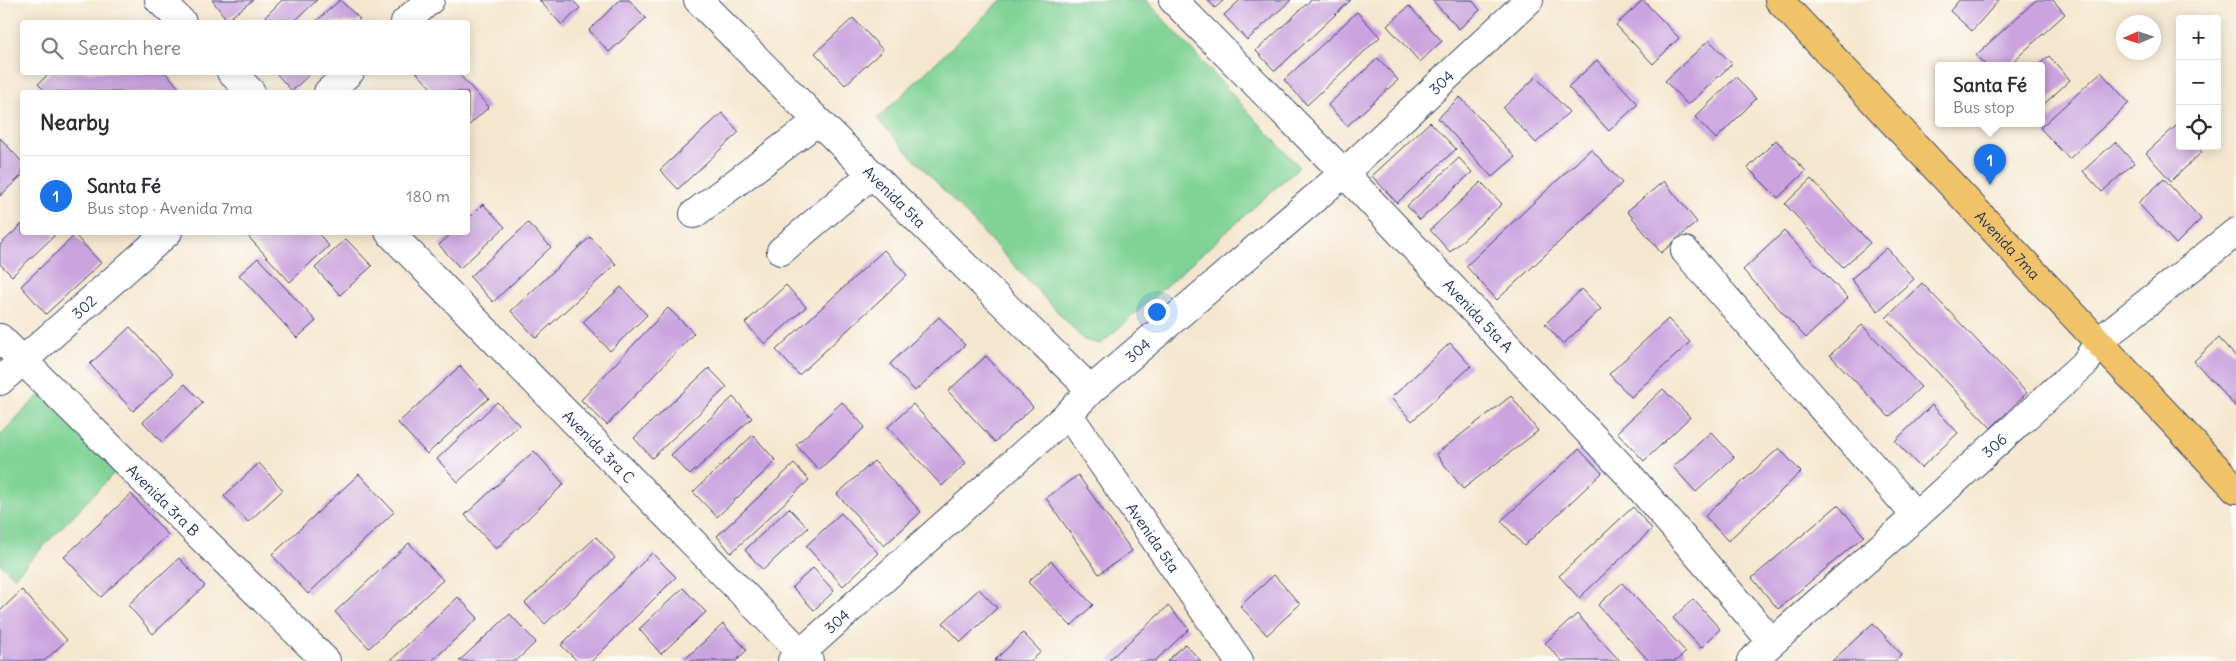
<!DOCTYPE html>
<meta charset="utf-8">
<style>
body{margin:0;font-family:Delius,sans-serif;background:#f2f2f3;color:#2b2b33}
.controls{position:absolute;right:15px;top:15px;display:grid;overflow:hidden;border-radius:5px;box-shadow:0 2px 12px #0003}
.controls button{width:45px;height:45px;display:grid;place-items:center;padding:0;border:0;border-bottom:1px solid #e1e1e2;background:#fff;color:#2b2b33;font:25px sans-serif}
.compass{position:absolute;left:2116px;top:15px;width:45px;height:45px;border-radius:50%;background:#fff;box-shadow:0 2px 12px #0003;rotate:267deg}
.you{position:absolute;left:1156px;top:311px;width:18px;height:18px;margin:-12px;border:4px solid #fff;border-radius:50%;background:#1a73e8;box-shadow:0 0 0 8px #1a73e833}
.badge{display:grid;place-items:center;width:32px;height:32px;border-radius:50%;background:#1a73e8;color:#fff;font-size:16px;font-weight:700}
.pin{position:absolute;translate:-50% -41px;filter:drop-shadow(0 1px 2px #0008)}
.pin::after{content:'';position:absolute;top:26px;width:18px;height:15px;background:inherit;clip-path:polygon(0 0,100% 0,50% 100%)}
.popup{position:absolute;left:1935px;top:62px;width:110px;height:65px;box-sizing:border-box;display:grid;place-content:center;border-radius:5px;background:#fff;filter:drop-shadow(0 1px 4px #0005);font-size:16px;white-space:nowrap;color:#7c7c81}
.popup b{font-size:19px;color:#2b2b33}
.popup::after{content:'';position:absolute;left:50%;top:100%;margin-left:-10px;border:10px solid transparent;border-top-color:#fff}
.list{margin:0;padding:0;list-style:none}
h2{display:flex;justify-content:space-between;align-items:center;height:65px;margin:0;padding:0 20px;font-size:21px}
h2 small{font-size:16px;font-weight:400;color:#7c7c81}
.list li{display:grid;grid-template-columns:32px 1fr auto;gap:15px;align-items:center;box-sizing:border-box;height:80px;padding:0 20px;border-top:1px solid #e1e1e2}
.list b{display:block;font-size:19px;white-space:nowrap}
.list p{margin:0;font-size:16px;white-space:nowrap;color:#7c7c81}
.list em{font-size:16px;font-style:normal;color:#7c7c81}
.icon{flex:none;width:28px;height:28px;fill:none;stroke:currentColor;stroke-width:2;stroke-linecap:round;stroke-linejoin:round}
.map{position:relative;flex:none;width:2236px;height:661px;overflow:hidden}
.search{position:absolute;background:#fff;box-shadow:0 2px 12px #0003;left:20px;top:20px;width:450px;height:55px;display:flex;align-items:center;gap:12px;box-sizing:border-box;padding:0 18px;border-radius:5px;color:#7c7c81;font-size:19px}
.panel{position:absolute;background:#fff;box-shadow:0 2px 12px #0003;left:20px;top:90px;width:450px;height:145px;border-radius:5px}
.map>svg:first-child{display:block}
</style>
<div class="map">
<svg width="2236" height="661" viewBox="0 0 2236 661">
<rect width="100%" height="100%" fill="#fdfcf7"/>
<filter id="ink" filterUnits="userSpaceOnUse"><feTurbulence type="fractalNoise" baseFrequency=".02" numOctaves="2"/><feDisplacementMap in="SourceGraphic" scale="10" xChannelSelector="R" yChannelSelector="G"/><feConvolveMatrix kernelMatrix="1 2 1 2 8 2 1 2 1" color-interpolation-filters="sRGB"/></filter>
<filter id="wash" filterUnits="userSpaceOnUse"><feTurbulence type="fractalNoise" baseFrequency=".0096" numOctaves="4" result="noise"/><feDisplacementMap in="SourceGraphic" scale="20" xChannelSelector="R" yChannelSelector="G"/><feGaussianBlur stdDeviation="1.12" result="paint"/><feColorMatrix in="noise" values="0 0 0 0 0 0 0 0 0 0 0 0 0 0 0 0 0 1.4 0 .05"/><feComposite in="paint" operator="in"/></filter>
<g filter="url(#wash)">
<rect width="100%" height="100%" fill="#f5e7cf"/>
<path fill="#80d395" stroke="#4e817a" d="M1001 0H1146L1299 167 1101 344 1084 340 877 119Z
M42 392 119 468 14 577 0 563V435Z"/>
<g id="blocks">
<path fill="#cba3df" d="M212 0H253L227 20Z
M282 0H317L294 22H260Z
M340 0 360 19 356 22H315Z
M539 0H572L580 8 562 25Z
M620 0H629L646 18 609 52 589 30Z
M1208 0H1224L1215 8Z
M1240 0H1291L1247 40 1224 15Z
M1311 0H1351L1275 71 1256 51Z
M1432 0H1472L1480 10 1459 29Z
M1643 0 1679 38 1653 64 1616 25Z
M1959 0H1999L1972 31 1950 11Z
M2036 0H2053L2065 14 2008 66H1986L1976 55Z
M1409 6 1442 41 1420 62 1387 26Z
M1357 12 1380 37 1307 105 1284 80Z
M853 18 883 50 845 85 815 53Z
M1709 40 1732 64 1688 105 1665 81Z
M2049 56 2070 80 2041 107V66H2037Z
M1378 58 1398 80 1347 126 1328 105Z
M1597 60 1638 104 1609 131 1568 87Z
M51 72H165L183 92H46L38 84Z
M275 72H312L292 91Z
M416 72H457L489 107 468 126V92H435Z
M2101 72 2129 103 2069 159 2040 128Z
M1536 77 1569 112 1536 143 1503 108Z
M1736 77 1756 99 1716 139 1695 117Z
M1460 97 1515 157 1492 177 1438 118Z
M722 113 739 132 678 189 660 170Z
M1430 122 1456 149 1397 203 1372 176Z
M2177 125 2180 128V146H2196L2202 152 2171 181 2146 153Z
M0 138 22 162V175L0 196Z
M1776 140 1806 171 1778 198 1748 168Z
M2115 142 2134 163 2102 192 2083 171Z
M1591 149 1622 183 1497 300 1466 266Z
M1459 158 1472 172 1420 220 1407 206Z
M1811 179 1870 243 1843 267 1785 204Z
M2164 179 2201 219 2176 244 2138 203Z
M1664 181 1697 222 1661 253 1627 211Z
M1481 182 1502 204 1450 252 1430 230Z
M483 204 505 227 460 268 439 245 453 232H468V219Z
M528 223 551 247 493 302 470 277Z
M22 224V232H51L54 236 12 276 0 264V245Z
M1784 231 1848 298 1806 338 1743 270Z
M244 232H317L329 246 290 282Z
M75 235 101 263 46 314 21 286Z
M590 237 616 264 536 338 511 311Z
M346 239 372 266 340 295 315 268Z
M1887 248 1914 279 1878 311 1851 279Z
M884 250 907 275 799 375 776 350Z
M258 258 316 321 297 338 239 275Z
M1922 283 2027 393 1991 428 1886 318Z
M786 285 806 307 765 344 745 323Z
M621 287 647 315 610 351 583 322Z
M1582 289 1601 309 1563 344 1545 324Z
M668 308 694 333 607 425 581 400Z
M939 317 965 345 915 391 890 364Z
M1668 319 1690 342 1631 397 1609 374Z
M1862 325 1921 387 1889 417 1830 355Z
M130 327 173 374 133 411 90 364Z
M2219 338 2236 357V407L2194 361Z
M1450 343 1471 366 1412 421 1391 398Z
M986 356 1033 407 995 442 948 391Z
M460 366 489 398 427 454 398 423Z
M709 368 727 387 652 458 634 438Z
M185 384 203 403 162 442 143 422Z
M1663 389 1690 417 1644 461 1617 432Z
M1511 396 1538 431 1463 489 1436 454Z
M733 397 752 418 690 475 671 455Z
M497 402 519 425 458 482 437 459Z
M842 402 865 427 819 470 796 445Z
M913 404 966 463 942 486 888 427Z
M1932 405 1958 433 1921 468 1895 441Z
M1711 432 1734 457 1696 492 1673 467Z
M753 435 776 461 717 517 693 492Z
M1779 448 1801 472 1728 541 1705 516Z
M1579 449 1602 473 1524 546 1501 521Z
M534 451 564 484 496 549 465 515Z
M874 461 921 512 884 546 837 494Z
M259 463 283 490 248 522 224 496Z
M794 464 809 480 731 553 717 536Z
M359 474 394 512 308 594 272 555Z
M1078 475 1132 551 1099 574 1046 498Z
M131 494 168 535 101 597 64 557Z
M1838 505 1864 536 1778 609 1752 578Z
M1633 507 1652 529 1579 598 1559 576Z
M789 508 808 528 763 570 745 550Z
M841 513 878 553 843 586 806 546Z
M596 537 615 558 545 624 525 603Z
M409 543 443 580 369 648 335 612Z
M652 553 676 577 592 661H577L561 645Z
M179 558 205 586 153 634 128 605Z
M1051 561 1093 605 1071 626 1028 582Z
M813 568 834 591 814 610 792 587Z
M1274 575 1300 604 1267 635 1240 606Z
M1622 583 1686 652 1676 661H1649L1598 605Z
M683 588 706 612 661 654 639 629Z
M979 589 997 608 961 642 943 623Z
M22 590 67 640 44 661H0V611Z
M458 597 478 618 432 661H390Z
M1693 599 1720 629 1701 648 1673 618Z
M1168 606 1189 629 1155 661H1108Z
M510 614 536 642 516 661H459Z
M1577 614 1620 661H1562L1545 643Z
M1873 623 1902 655 1895 661H1832Z
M723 624 747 650 736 661H683Z
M1023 633 1041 652 1031 661H994Z
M1185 644 1201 661H1167Z"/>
</g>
</g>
<g filter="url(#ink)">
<use href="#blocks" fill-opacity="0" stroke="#3c4b6f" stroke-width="1"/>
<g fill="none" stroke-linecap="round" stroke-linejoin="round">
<g stroke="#3c4b6f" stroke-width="30">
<g id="minor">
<path d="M159 0 182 22"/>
<path id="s1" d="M698 0 818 121 1091 390"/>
<path id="s2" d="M1173 0 1344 173 1630 476 1772 642"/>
<path d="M405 22 430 0"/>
<path d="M231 72 251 92"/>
<path d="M328 92 350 72"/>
<path d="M694 214 818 121"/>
<path id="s3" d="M389 232 809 661"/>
<path d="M781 251 872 174"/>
<path d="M1685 251 1916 516"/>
<path id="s4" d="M0 338 326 661"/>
<path id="s5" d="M0 381 168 232"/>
<path id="s6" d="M1068 414 1239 661"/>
<path id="s7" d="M792 661 1068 414 1091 390 1344 173 1529 0"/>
<path id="s8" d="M1751 661 1916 516 2086 362 2099 341 2236 232"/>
</g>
</g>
<g stroke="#3c4b6f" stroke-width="30">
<g id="highway">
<path id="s9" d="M1779 0 2236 489"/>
</g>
</g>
<use href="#minor" stroke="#fff" stroke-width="28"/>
<use href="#highway" stroke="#f1c369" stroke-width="28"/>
</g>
</g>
<g text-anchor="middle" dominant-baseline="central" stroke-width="4.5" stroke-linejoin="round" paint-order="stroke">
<g font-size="15" fill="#1b2f5e" stroke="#fdfcf7">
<text stroke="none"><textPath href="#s7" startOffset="870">304</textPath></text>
<text stroke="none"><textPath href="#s1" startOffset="278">Avenida 5ta</textPath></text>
<text stroke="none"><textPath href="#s9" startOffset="335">Avenida 7ma</textPath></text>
<text stroke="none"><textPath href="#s5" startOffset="112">302</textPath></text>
<text stroke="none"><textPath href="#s2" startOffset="439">Avenida 5ta A</textPath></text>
<text stroke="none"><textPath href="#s7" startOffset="465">304</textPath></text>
<text stroke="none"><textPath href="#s8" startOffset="325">306</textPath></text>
<text stroke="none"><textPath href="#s3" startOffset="300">Avenida 3ra C</textPath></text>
<text stroke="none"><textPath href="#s4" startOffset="230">Avenida 3ra B</textPath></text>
<text stroke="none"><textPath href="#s6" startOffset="150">Avenida 5ta</textPath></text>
<text stroke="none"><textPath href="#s7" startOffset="60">304</textPath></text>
</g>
</g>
</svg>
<div class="controls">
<button>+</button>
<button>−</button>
<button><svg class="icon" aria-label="locate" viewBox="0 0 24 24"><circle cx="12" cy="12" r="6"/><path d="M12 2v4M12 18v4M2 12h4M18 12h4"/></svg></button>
</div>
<svg class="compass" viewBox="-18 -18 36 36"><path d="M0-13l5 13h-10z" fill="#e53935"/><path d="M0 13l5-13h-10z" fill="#7c7c81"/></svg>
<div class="you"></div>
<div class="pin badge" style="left:1990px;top:185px">1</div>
<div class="popup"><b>Santa Fé</b>Bus stop</div>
<div class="search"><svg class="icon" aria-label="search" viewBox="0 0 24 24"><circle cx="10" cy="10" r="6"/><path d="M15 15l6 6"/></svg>Search here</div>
<section class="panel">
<h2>Nearby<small></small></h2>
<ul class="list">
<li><span class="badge">1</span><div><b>Santa Fé</b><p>Bus stop · Avenida 7ma</p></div><em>180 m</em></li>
</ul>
</section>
</div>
